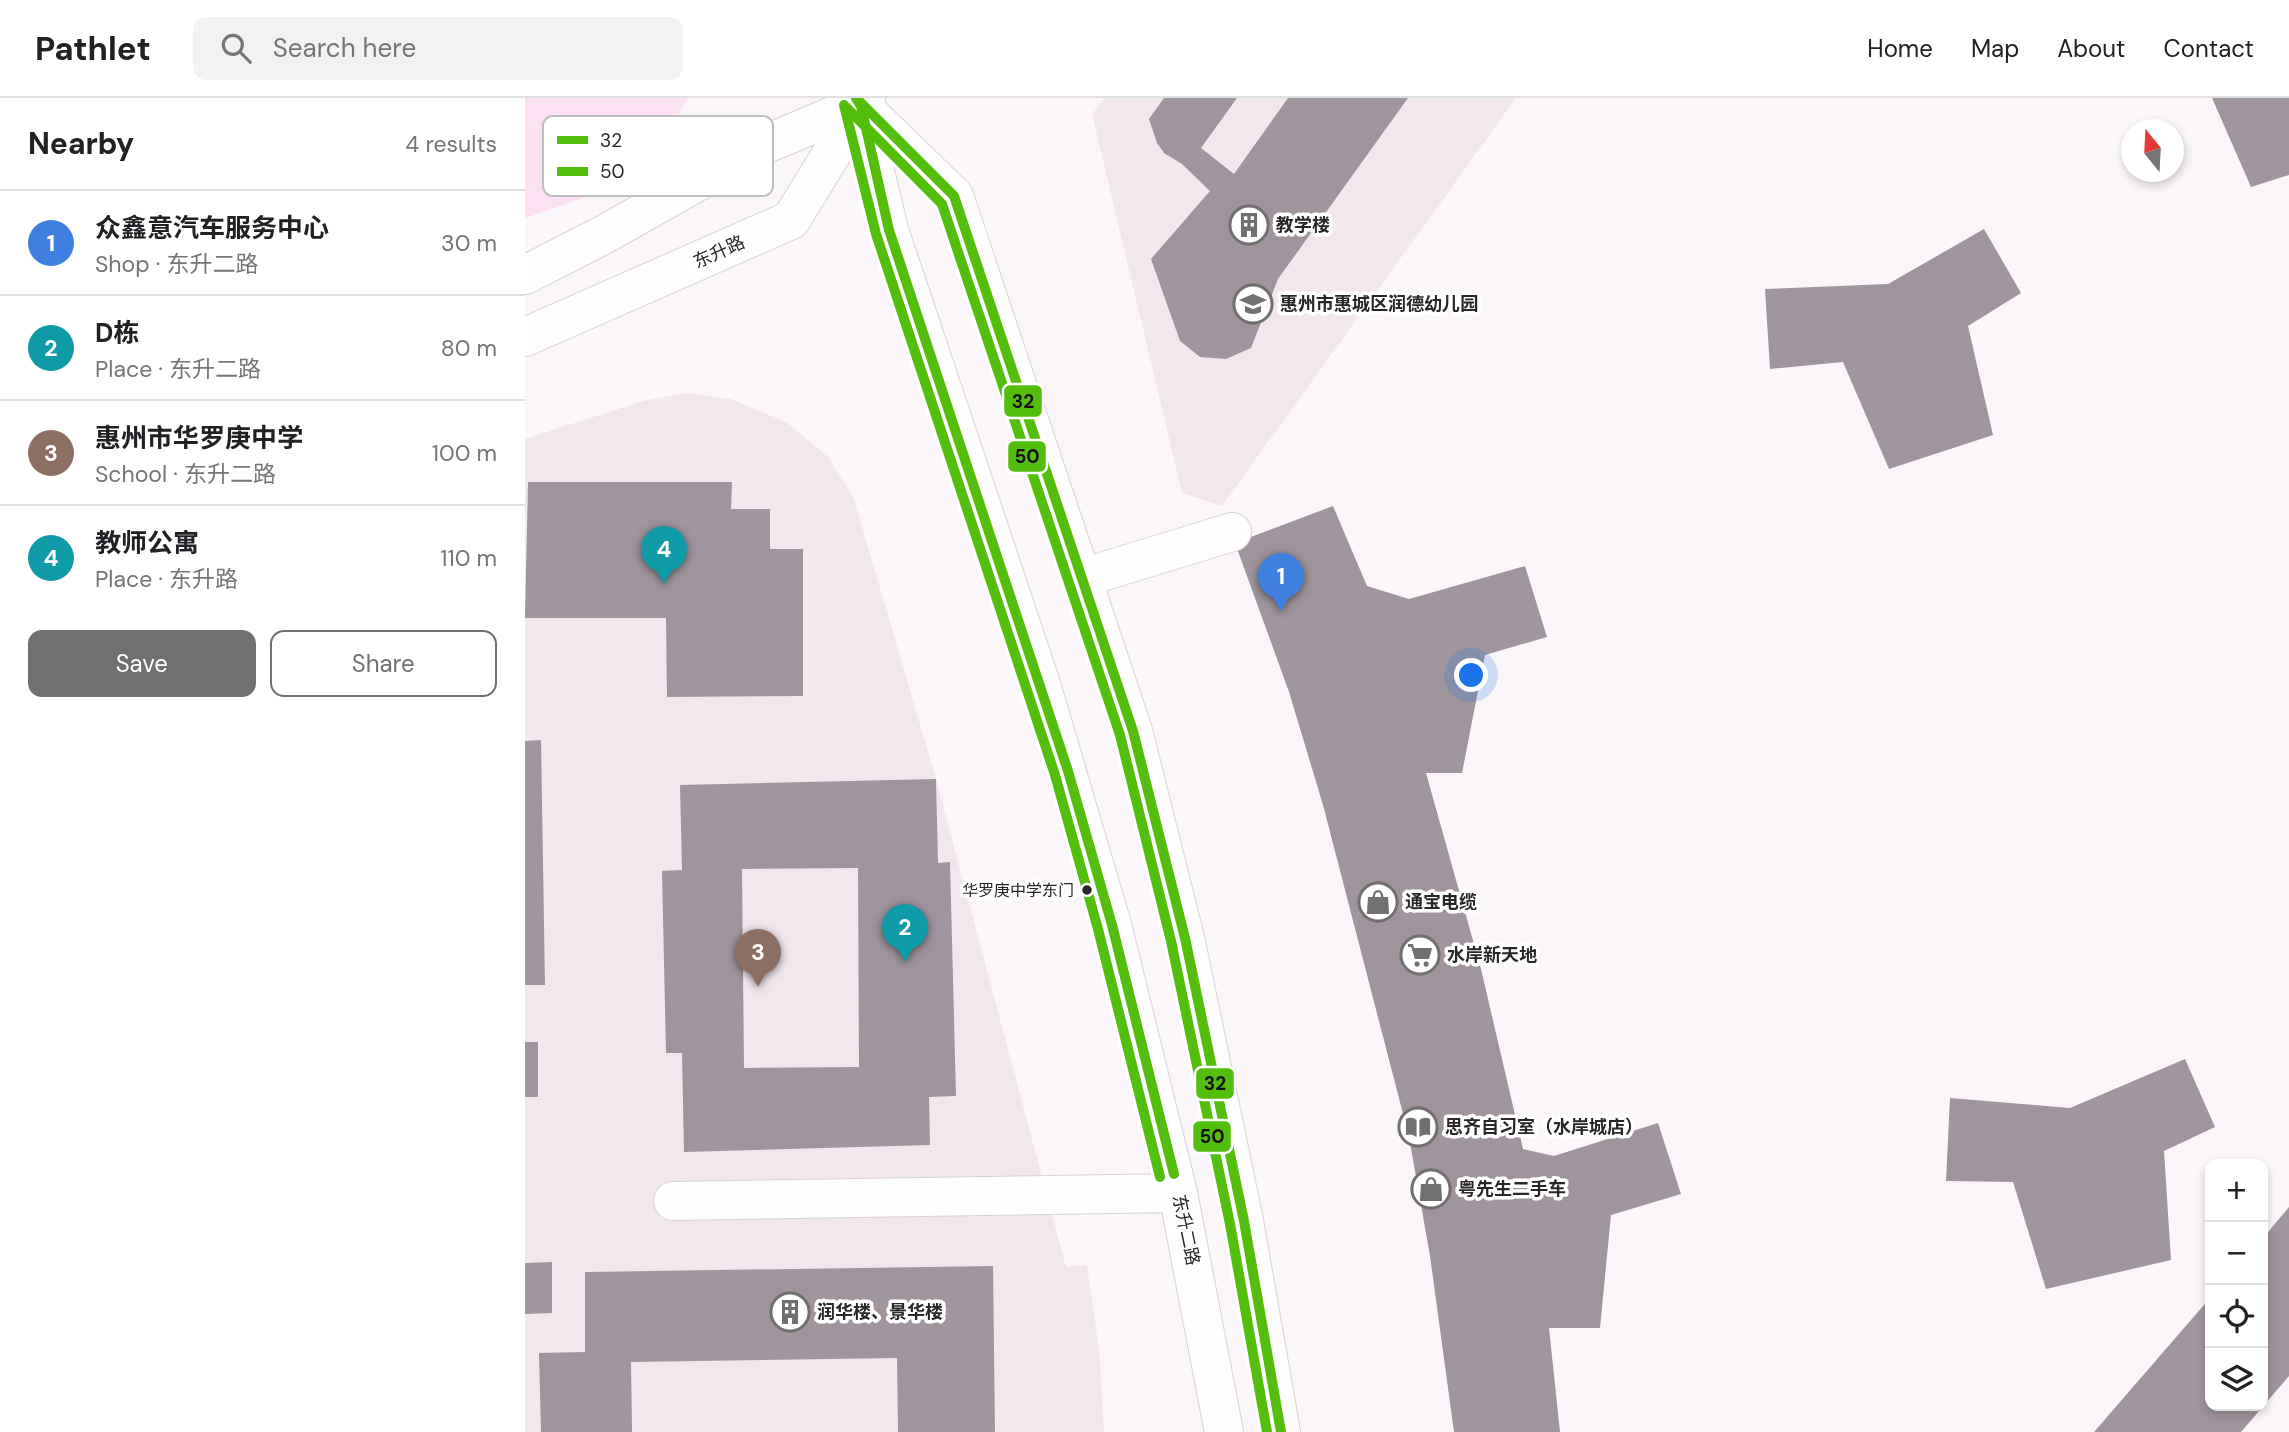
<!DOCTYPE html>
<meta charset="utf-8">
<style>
body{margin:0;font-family:"DM Sans","Noto Sans SC",sans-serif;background:#f2f2f2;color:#202124}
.controls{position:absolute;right:21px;bottom:21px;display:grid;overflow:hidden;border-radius:14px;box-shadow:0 4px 10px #0003}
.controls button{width:63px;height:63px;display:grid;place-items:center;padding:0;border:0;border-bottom:2px solid #e0e0e0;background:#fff;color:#202124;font:35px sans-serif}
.compass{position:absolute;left:1596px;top:21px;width:63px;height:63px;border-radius:50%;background:#fff;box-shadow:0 4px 10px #0003;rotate:342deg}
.you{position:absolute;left:947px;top:578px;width:24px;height:24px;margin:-18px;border:5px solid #fff;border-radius:50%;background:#1a73e8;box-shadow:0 0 0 10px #1a73e833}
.badge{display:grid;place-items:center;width:46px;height:46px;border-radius:50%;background:#726f71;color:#fff;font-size:23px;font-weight:700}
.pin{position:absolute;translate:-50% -58px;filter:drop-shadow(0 2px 4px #0008)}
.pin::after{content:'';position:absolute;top:37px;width:24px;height:21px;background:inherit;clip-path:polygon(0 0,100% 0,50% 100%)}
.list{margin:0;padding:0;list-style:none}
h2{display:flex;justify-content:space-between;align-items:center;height:91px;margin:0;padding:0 28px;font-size:30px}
h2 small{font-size:23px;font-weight:400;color:#757577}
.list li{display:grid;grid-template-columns:46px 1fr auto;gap:21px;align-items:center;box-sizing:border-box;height:105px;padding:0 28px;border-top:2px solid #e0e0e0}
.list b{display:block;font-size:26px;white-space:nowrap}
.list p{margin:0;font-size:23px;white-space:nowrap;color:#757577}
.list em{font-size:23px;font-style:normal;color:#757577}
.actions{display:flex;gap:14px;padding:21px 28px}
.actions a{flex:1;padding:16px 0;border:2px solid #726f71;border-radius:14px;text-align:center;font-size:24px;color:#726f71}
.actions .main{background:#726f71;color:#fff}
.icon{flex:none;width:38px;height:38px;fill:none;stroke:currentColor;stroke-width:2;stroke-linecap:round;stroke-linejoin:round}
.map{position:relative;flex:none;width:1764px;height:1334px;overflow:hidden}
header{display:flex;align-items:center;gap:42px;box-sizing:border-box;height:98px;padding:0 35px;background:#fff;border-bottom:2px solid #e0e0e0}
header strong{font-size:33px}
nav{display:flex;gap:38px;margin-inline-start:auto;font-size:24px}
.search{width:490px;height:63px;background:#f2f2f2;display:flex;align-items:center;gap:18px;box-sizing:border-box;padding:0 24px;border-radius:14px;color:#757577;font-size:26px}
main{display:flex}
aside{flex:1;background:#fff}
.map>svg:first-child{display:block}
</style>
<header>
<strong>Pathlet</strong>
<div class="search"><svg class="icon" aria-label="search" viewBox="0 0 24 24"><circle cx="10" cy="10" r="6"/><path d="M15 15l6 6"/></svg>Search here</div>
<nav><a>Home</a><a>Map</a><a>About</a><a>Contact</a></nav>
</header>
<main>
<aside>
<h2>Nearby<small>4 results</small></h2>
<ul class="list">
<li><span class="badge" style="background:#3f7fe0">1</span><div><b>众鑫意汽车服务中心</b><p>Shop · 东升二路</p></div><em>30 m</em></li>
<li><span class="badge" style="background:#0f9aa8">2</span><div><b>D栋</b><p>Place · 东升二路</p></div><em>80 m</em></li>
<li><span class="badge" style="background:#8d6e63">3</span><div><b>惠州市华罗庚中学</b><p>School · 东升二路</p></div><em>100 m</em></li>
<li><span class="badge" style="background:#0f9aa8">4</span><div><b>教师公寓</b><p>Place · 东升路</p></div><em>110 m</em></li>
</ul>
<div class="actions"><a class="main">Save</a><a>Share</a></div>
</aside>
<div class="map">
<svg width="1764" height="1334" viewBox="0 0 1764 1334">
<rect width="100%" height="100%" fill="#fbf6f9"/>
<path fill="#f3e7ee" d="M580 0H991L697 408 657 395 567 16Z
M159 295 206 301 261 324 302 358 328 398 411 681 541 1169 562 1167 574 1250 579 1334H0V341L118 303Z"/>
<path fill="#fbe1f1" d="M0 0H163L118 80 0 120Z"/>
<path fill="#a1959d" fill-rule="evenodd" d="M639 0H712L676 50 709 76 763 0H883L753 181 726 250 701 261 675 259 655 243 626 161 685 93 657 66 639 55 632 45 624 21Z
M1687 0H1764V77L1726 89Z
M1459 131 1496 195 1443 228 1468 337 1364 371 1318 264 1245 271 1240 191 1363 186Z
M3 384H207L206 411H245V451H278V598L142 599 141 520H0Z
M808 408 842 488 884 501 1000 468 1022 539 960 557 937 675H901L956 871 998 1051 1029 1058 1133 1025 1156 1096 1086 1117 1075 1230H1024L1035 1334H929L905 1158 884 1039 798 707 764 594 710 445Z
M16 642 20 887H0V643Z
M411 681 413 765 425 764 431 998 404 999 405 1047 159 1054 157 955H141L137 773 157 772 155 687ZM333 770 334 969 219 970 217 771Z
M0 944H13V999H0Z
M1660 961 1690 1029 1639 1053 1646 1162 1521 1191 1488 1084 1421 1083 1425 1000 1545 1010Z
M1764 1109V1278L1716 1334H1569L1685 1200V1308H1738V1140Z
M27 1164V1215L0 1216V1165Z
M468 1168 470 1334H373L372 1260 106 1264 107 1334H16L14 1255 60 1254V1174Z"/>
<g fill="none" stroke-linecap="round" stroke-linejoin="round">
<g stroke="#d7d3d5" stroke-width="40">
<path id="minor" d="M334 5 364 132 515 583 587 827 653 1095 699 1334
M336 8 429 98 608 633 660 840 719 1123 756 1334
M0 177 80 136 234 49 341 4
M0 239 266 122 336 8
M557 480 707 434
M148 1103 653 1095"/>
</g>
<use href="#minor" stroke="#fefefe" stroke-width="38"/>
<g stroke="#fff" stroke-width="16">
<path id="bus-1" d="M331 0 429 98 608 633 660 840 719 1123 756 1334
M331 0 336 8 364 132 543 673 587 827 649 1076"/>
</g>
<g stroke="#fff" stroke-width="16">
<path id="bus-2" d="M319 7 417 106 595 637 646 843 705 1126 742 1334
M319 7 351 136 530 677 573 831 635 1079"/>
</g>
<use href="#bus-1" stroke="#54be0c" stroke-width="10"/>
<use href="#bus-2" stroke="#54be0c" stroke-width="10"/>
</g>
<defs>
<g id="building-ring" transform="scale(2.0125)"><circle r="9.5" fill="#fff" stroke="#726f71" stroke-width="1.5"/><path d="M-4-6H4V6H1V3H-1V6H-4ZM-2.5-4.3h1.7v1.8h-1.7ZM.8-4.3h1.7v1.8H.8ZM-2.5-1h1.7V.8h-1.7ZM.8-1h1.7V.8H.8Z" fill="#726f71"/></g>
<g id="school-ring" transform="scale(2.0125)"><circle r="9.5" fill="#fff" stroke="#726f71" stroke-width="1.5"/><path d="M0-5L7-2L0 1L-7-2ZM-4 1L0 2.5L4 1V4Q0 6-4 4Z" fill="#726f71"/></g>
<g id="shop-ring" transform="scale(2.0125)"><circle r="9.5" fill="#fff" stroke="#726f71" stroke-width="1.5"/><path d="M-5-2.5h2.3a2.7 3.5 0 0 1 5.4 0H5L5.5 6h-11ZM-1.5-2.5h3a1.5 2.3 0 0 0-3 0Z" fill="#726f71"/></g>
<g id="supermarket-ring" transform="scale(2.0125)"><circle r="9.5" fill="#fff" stroke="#726f71" stroke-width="1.5"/><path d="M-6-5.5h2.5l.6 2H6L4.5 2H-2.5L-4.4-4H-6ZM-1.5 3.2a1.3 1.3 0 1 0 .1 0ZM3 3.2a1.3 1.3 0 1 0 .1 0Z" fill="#726f71"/></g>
<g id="library-ring" transform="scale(2.0125)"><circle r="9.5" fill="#fff" stroke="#726f71" stroke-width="1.5"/><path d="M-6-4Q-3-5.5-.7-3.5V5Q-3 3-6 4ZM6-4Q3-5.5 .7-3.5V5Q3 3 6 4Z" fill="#726f71"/></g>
</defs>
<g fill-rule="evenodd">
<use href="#building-ring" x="724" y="127"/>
<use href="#school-ring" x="728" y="206"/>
<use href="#shop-ring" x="853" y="804"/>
<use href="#supermarket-ring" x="895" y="857"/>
<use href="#library-ring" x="893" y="1029"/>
<use href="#shop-ring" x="906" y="1091"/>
<use href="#building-ring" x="265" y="1214"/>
</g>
<circle fill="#292628" stroke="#fff" stroke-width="2.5" cx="562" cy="792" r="6"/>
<g text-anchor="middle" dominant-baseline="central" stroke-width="7" stroke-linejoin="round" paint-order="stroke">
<g font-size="16" fill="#292628" stroke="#fff" text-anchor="end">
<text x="549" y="792">华罗庚中学东门</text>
</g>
<g font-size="18" font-weight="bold" fill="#292628" stroke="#fff" text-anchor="start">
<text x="751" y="127">教学楼</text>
<text x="755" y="206">惠州市惠城区润德幼儿园</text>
<text x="880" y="804">通宝电缆</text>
<text x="922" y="857">水岸新天地</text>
<text x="920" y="1029">思齐自习室（水岸城店）</text>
<text x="933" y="1091">粤先生二手车</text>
<text x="292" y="1214">润华楼、景华楼</text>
</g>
<g font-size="18" fill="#292628" stroke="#fff">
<text transform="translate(194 154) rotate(-24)">东升路</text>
<text transform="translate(661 1132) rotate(78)">东升二路</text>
</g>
</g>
<rect x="18" y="18" width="230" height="80" rx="10" fill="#fff" stroke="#bfbebe" stroke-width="2"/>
<rect x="32" y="38" width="31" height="8" fill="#54be0c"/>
<rect x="32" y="69" width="31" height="9" fill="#54be0c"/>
<g font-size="19" fill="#292628">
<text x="75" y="49">32</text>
<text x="75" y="80">50</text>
</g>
<g stroke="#fff" stroke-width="2.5">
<rect x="478" y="286" width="40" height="34" rx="7" fill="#54be0c"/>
<rect x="482" y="342" width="40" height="33" rx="7" fill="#54be0c"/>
<rect x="670" y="969" width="40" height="33" rx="7" fill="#54be0c"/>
<rect x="667" y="1022" width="40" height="33" rx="7" fill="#54be0c"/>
</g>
<g font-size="19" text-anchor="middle" font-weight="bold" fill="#111">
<text x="498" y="310">32</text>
<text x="502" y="365">50</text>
<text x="690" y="992">32</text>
<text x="687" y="1045">50</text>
</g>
</svg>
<div class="controls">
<button>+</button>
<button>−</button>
<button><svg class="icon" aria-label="locate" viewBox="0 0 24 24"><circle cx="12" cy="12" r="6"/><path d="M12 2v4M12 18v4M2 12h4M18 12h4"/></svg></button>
<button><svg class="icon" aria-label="layers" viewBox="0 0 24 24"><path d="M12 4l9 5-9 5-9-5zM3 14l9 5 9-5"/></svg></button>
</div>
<svg class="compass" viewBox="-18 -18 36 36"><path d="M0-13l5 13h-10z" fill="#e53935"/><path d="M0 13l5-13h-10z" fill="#757577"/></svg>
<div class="you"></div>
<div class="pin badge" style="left:756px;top:513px;background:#3f7fe0">1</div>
<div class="pin badge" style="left:380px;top:864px;background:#0f9aa8">2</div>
<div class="pin badge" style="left:233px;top:889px;background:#8d6e63">3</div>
<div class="pin badge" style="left:139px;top:486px;background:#0f9aa8">4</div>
</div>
</main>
